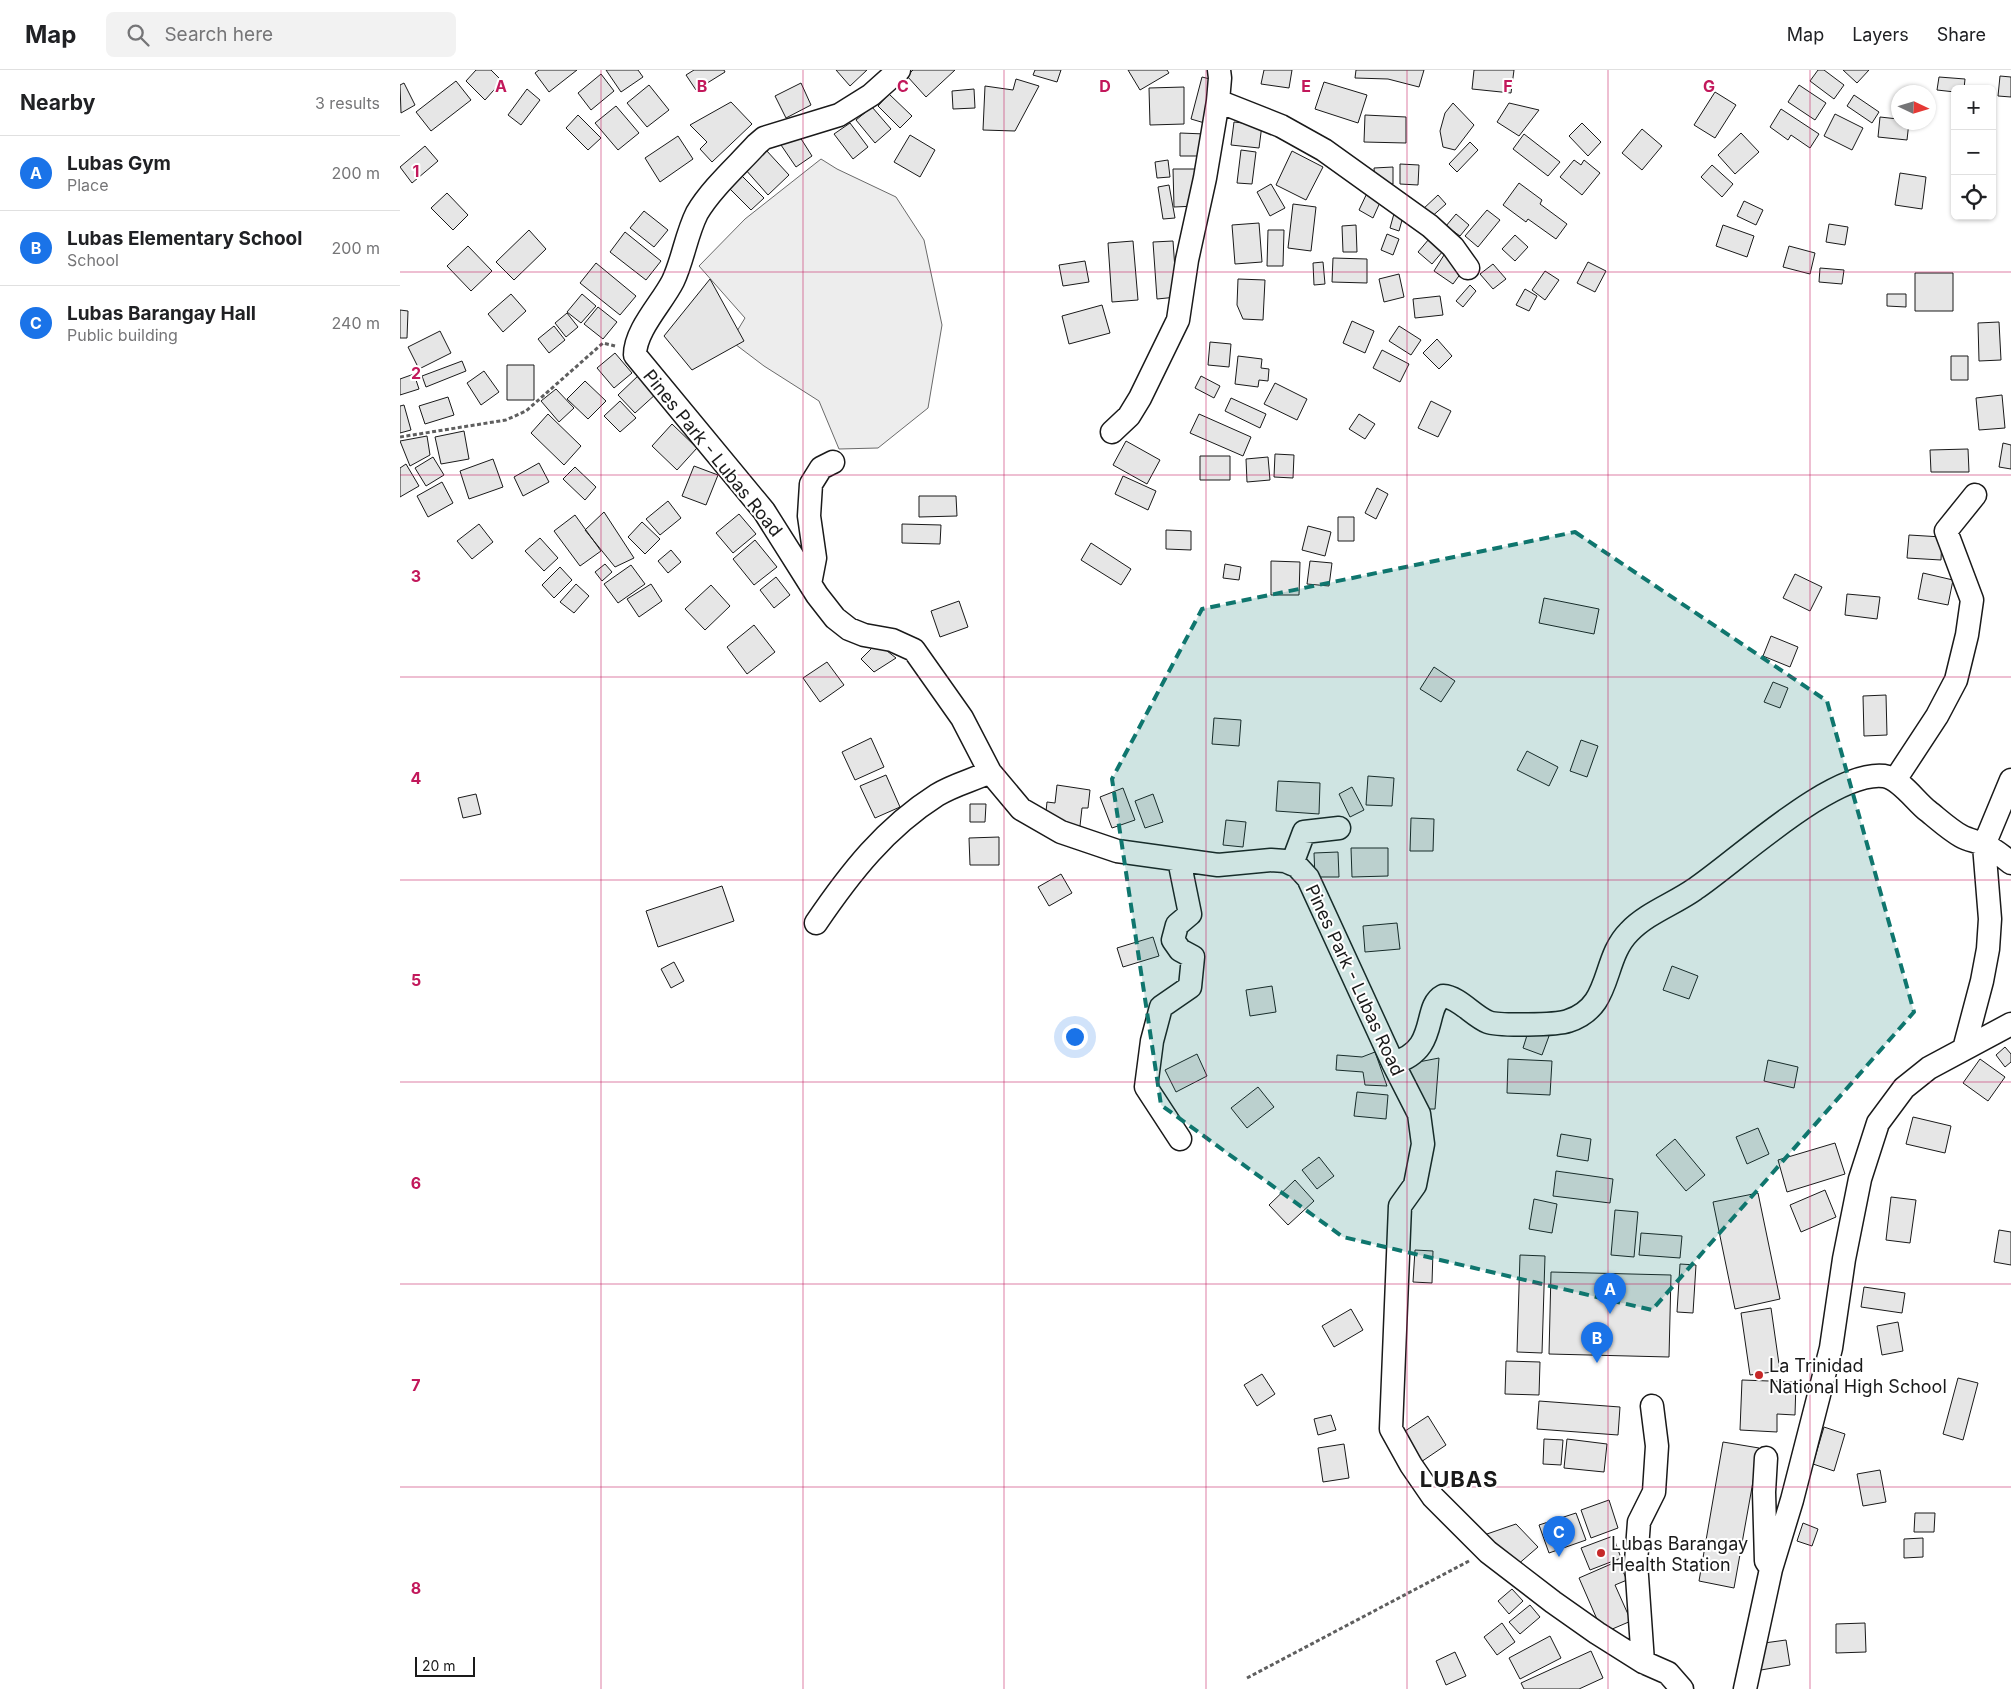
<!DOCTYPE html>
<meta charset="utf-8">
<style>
body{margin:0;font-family:Inter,sans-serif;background:#f2f2f2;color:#202124}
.controls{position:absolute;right:15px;top:15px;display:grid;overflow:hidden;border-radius:8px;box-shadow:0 1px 4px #0004}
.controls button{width:45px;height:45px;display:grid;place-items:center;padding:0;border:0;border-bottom:1px solid #e0e0e0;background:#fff;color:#202124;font:25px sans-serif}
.compass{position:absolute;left:1491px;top:15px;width:45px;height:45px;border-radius:50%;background:#fff;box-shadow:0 1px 4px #0004;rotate:94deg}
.scale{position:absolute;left:15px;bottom:12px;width:60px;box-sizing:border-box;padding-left:5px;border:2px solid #1a1a1a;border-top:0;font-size:14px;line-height:18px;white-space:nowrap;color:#1a1a1a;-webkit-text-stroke:4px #fff;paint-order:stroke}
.you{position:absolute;left:674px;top:966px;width:18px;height:18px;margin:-12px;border:4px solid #fff;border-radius:50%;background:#1a73e8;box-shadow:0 0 0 8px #1a73e833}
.badge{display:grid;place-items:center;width:32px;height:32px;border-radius:50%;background:#1a73e8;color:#fff;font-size:16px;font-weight:700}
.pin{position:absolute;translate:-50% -41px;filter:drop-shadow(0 1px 2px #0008)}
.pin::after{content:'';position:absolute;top:26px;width:18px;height:15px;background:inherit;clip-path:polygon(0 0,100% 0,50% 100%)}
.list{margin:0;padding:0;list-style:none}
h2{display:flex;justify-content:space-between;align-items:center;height:65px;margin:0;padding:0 20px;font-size:21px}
h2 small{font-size:16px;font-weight:400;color:#757577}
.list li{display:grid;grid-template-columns:32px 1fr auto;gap:15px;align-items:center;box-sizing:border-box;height:75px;padding:0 20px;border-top:1px solid #e0e0e0}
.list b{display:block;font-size:19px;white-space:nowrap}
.list p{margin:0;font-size:16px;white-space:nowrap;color:#757577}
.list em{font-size:16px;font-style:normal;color:#757577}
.icon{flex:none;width:28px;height:28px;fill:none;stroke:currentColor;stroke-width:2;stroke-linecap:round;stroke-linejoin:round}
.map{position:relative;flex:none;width:1611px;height:1619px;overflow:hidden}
header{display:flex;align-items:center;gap:30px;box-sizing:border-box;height:70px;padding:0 25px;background:#fff;border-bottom:1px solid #e0e0e0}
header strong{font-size:24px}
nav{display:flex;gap:28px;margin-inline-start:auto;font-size:18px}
.search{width:350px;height:45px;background:#f2f2f2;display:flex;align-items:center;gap:12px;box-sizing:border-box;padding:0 18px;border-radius:8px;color:#757577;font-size:19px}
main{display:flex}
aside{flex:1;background:#fff}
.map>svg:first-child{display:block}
</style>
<header>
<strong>Map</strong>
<div class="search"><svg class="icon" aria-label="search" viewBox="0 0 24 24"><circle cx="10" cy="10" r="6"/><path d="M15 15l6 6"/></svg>Search here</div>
<nav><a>Map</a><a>Layers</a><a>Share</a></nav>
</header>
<main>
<aside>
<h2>Nearby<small>3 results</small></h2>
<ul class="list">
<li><span class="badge">A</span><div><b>Lubas Gym</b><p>Place</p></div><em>200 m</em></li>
<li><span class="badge">B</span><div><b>Lubas Elementary School</b><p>School</p></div><em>200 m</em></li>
<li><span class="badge">C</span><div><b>Lubas Barangay Hall</b><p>Public building</p></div><em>240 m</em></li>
</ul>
</aside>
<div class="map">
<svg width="1611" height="1619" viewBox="0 0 1611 1619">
<rect width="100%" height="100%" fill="#fff"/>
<path fill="#ededed" stroke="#6a6a6a" d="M421 89 437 99 496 127 524 170 542 255 528 338 478 378 439 379 419 331 364 296 331 271 345 248 299 196 345 149Z"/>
<path fill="#e6e6e6" stroke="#1a1a1a" d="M76 0H91L102 11 85 30 66 11Z
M139 0H177L149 22 135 3Z
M206 0H238L243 7 221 22Z
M294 0H324L325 2 296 20 286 5Z
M436 0H467L450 16Z
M513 0H555L526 27 507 6Z
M635 0H661L657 12 633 5Z
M728 0H767L769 3 740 20Z
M864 0H892L889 18 861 14Z
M956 0H1024L1019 17 988 9 955 8Z
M1074 0H1114L1111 23 1072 19Z
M1418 0H1424L1444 15 1434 29 1410 11Z
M1443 0H1469L1457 13Z
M201 4 214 21 191 40 178 23Z
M1600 6 1611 7V27L1598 26Z
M802 7 818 11 808 54 791 49Z
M1539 7 1565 9 1564 19H1555V22L1537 20Z
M616 9 639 16 615 61 583 60 585 16 613 20Z
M56 11 71 30 31 61 16 42Z
M924 12 967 25 958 53 915 39Z
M4 13 15 35 1 43 0 15Z
M401 13 411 35 386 48 375 26Z
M249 15 269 40 247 57 227 33Z
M1399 15 1426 33 1415 50 1388 32Z
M784 17V54L750 55 749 18Z
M127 19 140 30 121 55 108 45Z
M574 19 575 38 553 39 552 21Z
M1315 22 1336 35 1315 68 1294 55Z
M489 24 512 46 500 58 478 36Z
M1454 25 1479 42 1472 53 1447 36Z
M331 32 352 54 312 92 300 79 307 72 290 55Z
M1053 33 1074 55 1055 80 1043 77 1040 61 1045 43Z
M1109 33 1139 40 1119 66 1097 52Z
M216 36 239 63 218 80 195 53Z
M472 37 491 59 475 73 456 50Z
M1381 39 1419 64 1410 78 1391 65 1388 70 1370 57Z
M1435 44 1463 58 1452 80 1424 66Z
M178 45 201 68 188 80 166 58Z
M965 45 1006 47V73L964 72Z
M1480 47 1498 49V52H1509L1507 70 1478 67Z
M834 52 862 55 859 78 831 75Z
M450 53 468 77 453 89 434 64Z
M1182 53 1201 72 1188 86 1169 66Z
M1242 59 1262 76 1242 100 1222 83Z
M780 63 805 64V86H780Z
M1341 63 1359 82 1335 104 1318 85Z
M398 64 412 86 396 97 381 75Z
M1124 64 1160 92 1148 106 1113 79Z
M510 65 535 80 520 107 494 92Z
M278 66 293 89 260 112 245 88Z
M1070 72 1078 80 1057 102 1049 94Z
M25 76 38 91 12 113 0 97Z
M366 80 389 105 368 125 345 99Z
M841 80 856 82 852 114 837 113Z
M892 81 923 97 906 130 876 115Z
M768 90 770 107 757 108 755 92Z
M1174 90 1181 95 1184 90 1200 103 1182 125 1160 107Z
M1000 94 1019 95 1018 115 1000 114Z
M1312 95 1333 114 1322 127 1301 107Z
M993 97V114H975L974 98Z
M773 99H796L797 136 774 137Z
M1500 103 1526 107 1522 139 1495 135Z
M341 105 364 128 351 140 328 117Z
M1119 113 1142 130 1140 134 1167 154 1156 169 1128 149 1126 152 1103 135Z
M871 114 885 138 870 146 857 122Z
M769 115 775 148 763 149 758 117Z
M968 121 982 128 973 148 959 140Z
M47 123 68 145 53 160 31 138Z
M1038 125 1046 134 1029 149 1022 140Z
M1344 131 1363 140 1356 155 1337 146Z
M893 134 916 137 911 181 888 178Z
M995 140 1004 143 999 161 990 158Z
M1087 140 1100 150 1078 177 1065 166Z
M244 141 268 160 254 177 230 158Z
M1056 144 1069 155 1060 166 1046 156Z
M859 153 862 192 835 194 832 155Z
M1429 154 1448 157 1445 175 1426 172Z
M956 155 957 182H943L942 156Z
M1323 155 1354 166 1347 187 1316 176Z
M129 160 146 179 114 210 96 192Z
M868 160H884L883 196H867Z
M225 162 261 191 246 210 210 182Z
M987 164 999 169 993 185 981 180Z
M1115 165 1128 177 1115 191 1102 179Z
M1029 169 1043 181 1032 194 1018 182Z
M733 171 738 230 712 232 708 173Z
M773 171 777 227 757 229 753 172Z
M68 176 92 201 71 221 47 196Z
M1389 176 1415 183 1410 204 1383 197Z
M1044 185 1064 199 1053 214 1034 201Z
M933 188 967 189V213L932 212Z
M685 191 689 212 663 216 659 195Z
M923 192 925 214 914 215 913 193Z
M1188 192 1206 201 1195 222 1177 213Z
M196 193 236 226 220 245 180 213Z
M1093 194 1106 209 1093 219 1080 204Z
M1420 198 1444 200 1442 214 1419 212Z
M1145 201 1159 210 1145 230 1132 220Z
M1515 203H1553V241H1515Z
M999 204 1004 227 984 232 979 209Z
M310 209 344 271 292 300 264 266Z
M838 209 865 210 863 250 843 249 837 235Z
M1070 215 1076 221 1063 237 1056 231Z
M1125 219 1137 226 1129 241 1116 235Z
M111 224 126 241 103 262 88 244Z
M182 224 196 236 181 253 167 242Z
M1487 224H1506V237L1487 236Z
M1040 226 1043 245 1015 248 1013 229Z
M702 235 710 263 669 274 662 246Z
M198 237 217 252 203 269 184 254Z
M0 240 8 241 7 268H0Z
M167 243 178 257 166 267 155 253Z
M952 251 974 261 965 283 943 273Z
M1599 252 1601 290 1579 291 1578 253Z
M154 256 165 270 149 283 138 269Z
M999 256 1021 270 1011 285 989 271Z
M40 261 51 283 19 299 8 277Z
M1037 269 1052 286 1039 299 1023 283Z
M810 272 831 274 829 297 808 295Z
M982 280 1009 294 1000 312 973 298Z
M215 283 232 303 214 318 197 298Z
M838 286 862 289 861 298 869 299 868 311 859 310 858 317 835 314Z
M1551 286H1568V310H1551Z
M62 291 66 301 26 317 22 306Z
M107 295H134V330H107Z
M84 301 99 322 81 335 67 313Z
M14 304 19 319 0 325V309Z
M240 304 257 323 235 343 218 325Z
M801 306 820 316 814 328 795 318Z
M185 311 206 331 188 349 167 329Z
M875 313 907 329 897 350 864 334Z
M156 319 174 338 159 352 141 331Z
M1602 325 1605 358 1579 360 1576 328Z
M48 327 54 345 25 354 19 336Z
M831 328 866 344 860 358 825 341Z
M220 331 236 348 220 362 204 346Z
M1031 331 1051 341 1038 367 1018 358Z
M4 335 11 360 0 363V336Z
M148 344 181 376 164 395 131 363Z
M799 344 851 367 843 386 790 363Z
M959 344 975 354 965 369 949 359Z
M272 354 297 378 277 400 252 376Z
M64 361 69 389 41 394 35 367Z
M27 366 30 385 10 396 0 371Z
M726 371 760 390 747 414 713 395Z
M1603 373 1611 375V399L1599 397Z
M1568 379 1569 402H1531L1530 380Z
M875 384 894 385 893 408 874 407Z
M800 386H830V410H800Z
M33 387 44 405 26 416 15 398Z
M868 387 870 410 847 412 846 389Z
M93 389 103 417 69 429 60 401Z
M139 393 149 412 123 426 114 407Z
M6 394 19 416 0 427V398Z
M294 396 318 405 306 435 282 426Z
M175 397 196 417 185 430 163 409Z
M723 406 756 421 748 440 715 424Z
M42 412 53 433 28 447 17 426Z
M977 418 988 424 976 449 965 443Z
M519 426H556L557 446 519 447Z
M268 431 281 448 260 465 246 449Z
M204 442 234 488 215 497 185 460Z
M339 444 356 464 333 483 316 463Z
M175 445 201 481 180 496 154 461Z
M938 447H954V471H938Z
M242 452 260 469 245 484 228 467Z
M79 454 93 472 72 489 57 471Z
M502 454 541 455 540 474 502 473Z
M908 456 931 462 925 486 902 480Z
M766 460 791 461V480L766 479Z
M1509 465 1542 467 1541 490 1507 488Z
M140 468 158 488 144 501 125 481Z
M355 470 377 497 354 515 333 489Z
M691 473 731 499 721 515 681 490Z
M271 480 281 492 268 503 258 491Z
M871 491 900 492 899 525H871Z
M910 491 932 493 929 516 907 514Z
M205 494 212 502 202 511 195 502Z
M825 494 841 497 839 510 823 508Z
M231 495 245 514 218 533 204 514Z
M160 497 172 510 154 528 142 515Z
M1523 503 1553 510 1548 535 1518 529Z
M1395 504 1422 517 1410 541 1383 528Z
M376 507 390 525 374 538 360 520Z
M176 514 189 526 174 543 160 532Z
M251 514 262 531 239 547 227 529Z
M311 515 330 536 305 560 285 539Z
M1447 524 1480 527 1477 549 1445 545Z
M1144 528 1199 539 1194 564 1139 553Z
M559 531 568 557 540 567 531 541Z
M354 555 375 582 347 604 327 577Z
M1371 566 1398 577 1390 597 1363 586Z
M477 573 496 588 474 602 461 589Z
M427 592 444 615 420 632 403 608Z
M1034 597 1055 611 1041 632 1020 619Z
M1373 612 1388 618 1380 638 1364 632Z
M1486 625 1487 665 1464 666 1463 626Z
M814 648 841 650 839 676 812 674Z
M471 668 484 697 455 710 442 682Z
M1181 670 1198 676 1187 707 1170 701Z
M1127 681 1158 697 1149 716 1117 700Z
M486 705 500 737 475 748 460 716Z
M968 706 994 708 992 736 966 735Z
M878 711 920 713 919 744 876 741Z
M657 715 690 720 688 738H682L680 756 645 751 647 732 655 733Z
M952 717 964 740 950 747 939 724Z
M723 718 735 750 712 758 700 727Z
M76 724 81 744 63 748 58 728Z
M753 724 763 752 745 758 735 731Z
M570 734H586L585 752H570Z
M1011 748 1034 749 1033 781H1010Z
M826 750 846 752 843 777 823 775Z
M599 767V795H570L569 768Z
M951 778H988V806L952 807Z
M938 782 939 807H915L914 783Z
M661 804 672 823 649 836 638 817Z
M322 816 334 851 258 877 246 841Z
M997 853 1000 879 965 882 963 856Z
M753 867 759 886 723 897 717 878Z
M274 892 284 911 271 918 261 899Z
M1272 896 1298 906 1289 929 1263 920Z
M872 916 876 942 850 946 846 920Z
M1129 959 1149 966 1142 985 1123 978Z
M1605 977 1611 984V992L1605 997 1596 985Z
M975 982 987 1016 965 1015 963 1002 936 1000 937 985 962 987Z
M797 984 807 1006 776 1022 765 1000Z
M1039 988 1035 1039H1022L998 996Z
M1108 989 1152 991 1150 1025 1107 1023Z
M1580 989 1605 1007 1588 1031 1563 1013Z
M1368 990 1398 997 1394 1018 1364 1011Z
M858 1017 874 1037 847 1058 831 1038Z
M957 1022 988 1025 986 1049 954 1046Z
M1513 1047 1551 1056 1545 1083 1506 1074Z
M1358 1058 1369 1084 1347 1094 1336 1067Z
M1161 1064 1191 1069 1188 1091 1157 1086Z
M1275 1069 1305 1105 1286 1121 1256 1085Z
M1435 1073 1445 1104 1387 1122 1378 1090Z
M919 1087 934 1106 917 1119 902 1100Z
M1156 1101 1213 1109 1210 1133 1153 1126Z
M895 1110 914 1131 888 1155 869 1135Z
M1425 1120 1436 1147 1401 1162 1390 1135Z
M1358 1123 1380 1229 1335 1239 1313 1132Z
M1491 1127 1516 1130 1510 1173 1486 1170Z
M1134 1129 1157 1134 1152 1163 1129 1159Z
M1215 1140 1238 1142 1234 1187 1211 1185Z
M1599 1160 1611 1162V1195L1594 1192Z
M1241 1163 1282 1166 1280 1188 1239 1185Z
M1015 1180 1033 1181 1032 1213 1013 1212Z
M1120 1185 1145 1186 1142 1283 1117 1282Z
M1280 1194 1296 1195 1293 1243 1277 1242Z
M1151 1202 1271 1205 1269 1287 1149 1284Z
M1464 1217 1505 1223 1502 1243 1461 1237Z
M1371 1238 1380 1301 1350 1305 1341 1243Z
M951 1239 963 1260 934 1277 922 1256Z
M1498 1252 1503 1281 1482 1285 1477 1256Z
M1106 1291 1140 1292 1139 1325 1105 1324Z
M862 1304 875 1324 857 1336 844 1315Z
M1558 1308 1578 1313 1563 1370 1543 1364Z
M1342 1310 1396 1312 1395 1345 1377 1344V1362L1340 1360Z
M1139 1331 1220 1337 1218 1365 1137 1359Z
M931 1345 936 1360 918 1365 914 1349Z
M1028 1346 1046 1375 1018 1394 999 1365Z
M1424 1357 1445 1364 1434 1401 1413 1394Z
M1144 1369 1163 1370 1161 1395 1143 1394Z
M1167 1369 1207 1374 1204 1402 1164 1398Z
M1323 1372 1359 1378 1334 1518 1299 1511Z
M944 1374 949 1408 923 1412 918 1378Z
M1480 1400 1486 1432 1463 1436 1457 1404Z
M1209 1430 1218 1458 1191 1468 1181 1440Z
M1176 1443 1186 1470 1149 1483 1139 1455Z
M1515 1443H1535L1534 1462H1514Z
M1403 1453 1418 1459 1412 1476 1397 1471Z
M1116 1454 1138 1477 1116 1496 1084 1465Z
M1213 1466 1221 1488 1190 1500 1181 1478Z
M1523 1468V1487L1504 1488V1469Z
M1218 1491 1227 1510 1215 1515 1231 1551 1203 1563 1179 1508Z
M1112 1519 1123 1531 1109 1544 1098 1531Z
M1130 1535 1140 1547 1120 1564 1109 1552Z
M1102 1553 1115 1572 1097 1585 1084 1567Z
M1465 1553 1466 1582 1436 1583V1554Z
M1150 1566 1161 1588 1120 1609 1109 1588Z
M1386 1570 1390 1595 1361 1600 1357 1574Z
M1191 1581 1203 1608 1179 1619H1124L1121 1613Z
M1055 1582 1066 1606 1046 1615 1036 1591Z"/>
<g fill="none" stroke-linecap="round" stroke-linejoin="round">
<g stroke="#1a1a1a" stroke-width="25">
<path id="minor" d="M499 0 471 25 439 45 364 68 357 74C338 95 311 119 297 143 286 165 283 190 273 211 262 233 235 260 235 285L364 441 417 525 435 548 449 559 464 565 492 570 514 580 562 648 590 702 621 739 661 762 717 781 818 795 871 790 885 791 897 796 908 808 993 993 1019 1044 1023 1074 1015 1115 1000 1136 991 1359 1011 1395 1033 1427 1088 1482 1153 1532 1197 1563 1243 1592 1268 1603 1282 1619
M818 31 881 56 924 80 1030 156 1053 177 1068 198
M712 362 729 346 740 328 778 250 787 190 805 108 818 31 820 8 819 0
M410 514 415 488 409 446 411 414 421 398 433 392
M1495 710 1537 646 1556 610 1567 565 1572 530 1546 461 1575 425
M779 790 790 844 777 855 773 870 780 880 793 887 790 917 761 937 752 971 746 1017 780 1069
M892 794 904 762 939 758
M416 853C450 803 485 758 537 725 553 715 573 710 590 702
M1564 979 1582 911 1588 879 1590 849 1584 775 1611 710
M993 993C1040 980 1022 937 1043 926 1059 927 1073 946 1088 952 1098 956 1157 955 1168 951 1213 937 1201 890 1229 862 1247 843 1274 834 1295 819 1338 790 1433 700 1484 706 1500 708 1516 732 1528 741 1538 749 1550 760 1561 766 1568 770 1576 771 1583 774 1593 778 1602 786 1611 793
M1366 1388 1364 1422 1366 1491 1368 1494
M1243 1592 1236 1492 1239 1452 1254 1422 1257 1376 1252 1336
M1345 1619 1371 1499 1392 1430 1431 1278 1444 1189 1460 1109 1478 1053 1504 1018 1529 998 1611 954"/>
</g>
<path stroke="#5f5f5f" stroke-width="3" stroke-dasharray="4 2.5" stroke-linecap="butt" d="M0 367 106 350 126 341 203 273 215 276
M847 1608 1069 1491"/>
<use href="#minor" stroke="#fff" stroke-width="22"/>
</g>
<path fill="#0f766e" fill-opacity="0.2" stroke="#0f766e" stroke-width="4" stroke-dasharray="10 6" stroke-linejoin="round" d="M1175 462 1427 631 1514 942 1252 1240 943 1167 761 1035 712 709 802 539Z"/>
<path fill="none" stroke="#c2185b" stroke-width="1" stroke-opacity="0.55" d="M201 0V1619M403 0V1619M604 0V1619M806 0V1619M1007 0V1619M1208 0V1619M1410 0V1619M0 202H1611M0 405H1611M0 607H1611M0 810H1611M0 1012H1611M0 1214H1611M0 1417H1611"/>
<g fill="#c62828" stroke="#fff" stroke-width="2">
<circle cx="1359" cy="1305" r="5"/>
<circle cx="1201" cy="1483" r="5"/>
</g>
<g text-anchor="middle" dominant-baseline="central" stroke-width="4" stroke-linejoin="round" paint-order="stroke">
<g font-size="18" fill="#1a1a1a" stroke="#fff">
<text transform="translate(313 383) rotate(51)">Pines Park - Lubas Road</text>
<text transform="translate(955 910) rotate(65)">Pines Park - Lubas Road</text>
</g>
<g font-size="18" fill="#1a1a1a" stroke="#fff" text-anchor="start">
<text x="1369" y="1295">La Trinidad<tspan x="1369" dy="21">National High School</tspan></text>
<text x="1211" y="1473">Lubas Barangay<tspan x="1211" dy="21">Health Station</tspan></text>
</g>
<g font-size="22" font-weight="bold" letter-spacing="1" fill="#1a1a1a" stroke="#fff">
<text x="1059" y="1409">LUBAS</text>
</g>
</g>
<g font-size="16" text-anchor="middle" font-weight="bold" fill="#c2185b" stroke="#fff" stroke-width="4" stroke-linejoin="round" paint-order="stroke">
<text x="101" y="22">A</text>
<text x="302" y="22">B</text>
<text x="503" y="22">C</text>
<text x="705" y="22">D</text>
<text x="906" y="22">E</text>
<text x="1108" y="22">F</text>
<text x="1309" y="22">G</text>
<text x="16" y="107">1</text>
<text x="16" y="309">2</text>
<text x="16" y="512">3</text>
<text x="16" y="714">4</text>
<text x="16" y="916">5</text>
<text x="16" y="1119">6</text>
<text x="16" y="1321">7</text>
<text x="16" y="1524">8</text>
</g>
</svg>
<div class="controls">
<button>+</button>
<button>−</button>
<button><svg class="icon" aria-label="locate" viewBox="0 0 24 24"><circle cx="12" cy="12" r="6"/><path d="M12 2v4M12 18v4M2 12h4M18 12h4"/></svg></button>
</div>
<svg class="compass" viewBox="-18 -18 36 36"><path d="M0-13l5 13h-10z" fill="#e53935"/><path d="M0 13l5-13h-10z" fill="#757577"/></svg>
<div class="scale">20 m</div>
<div class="you"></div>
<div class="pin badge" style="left:1210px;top:1244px">A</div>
<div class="pin badge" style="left:1197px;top:1293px">B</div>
<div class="pin badge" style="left:1159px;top:1487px">C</div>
</div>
</main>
